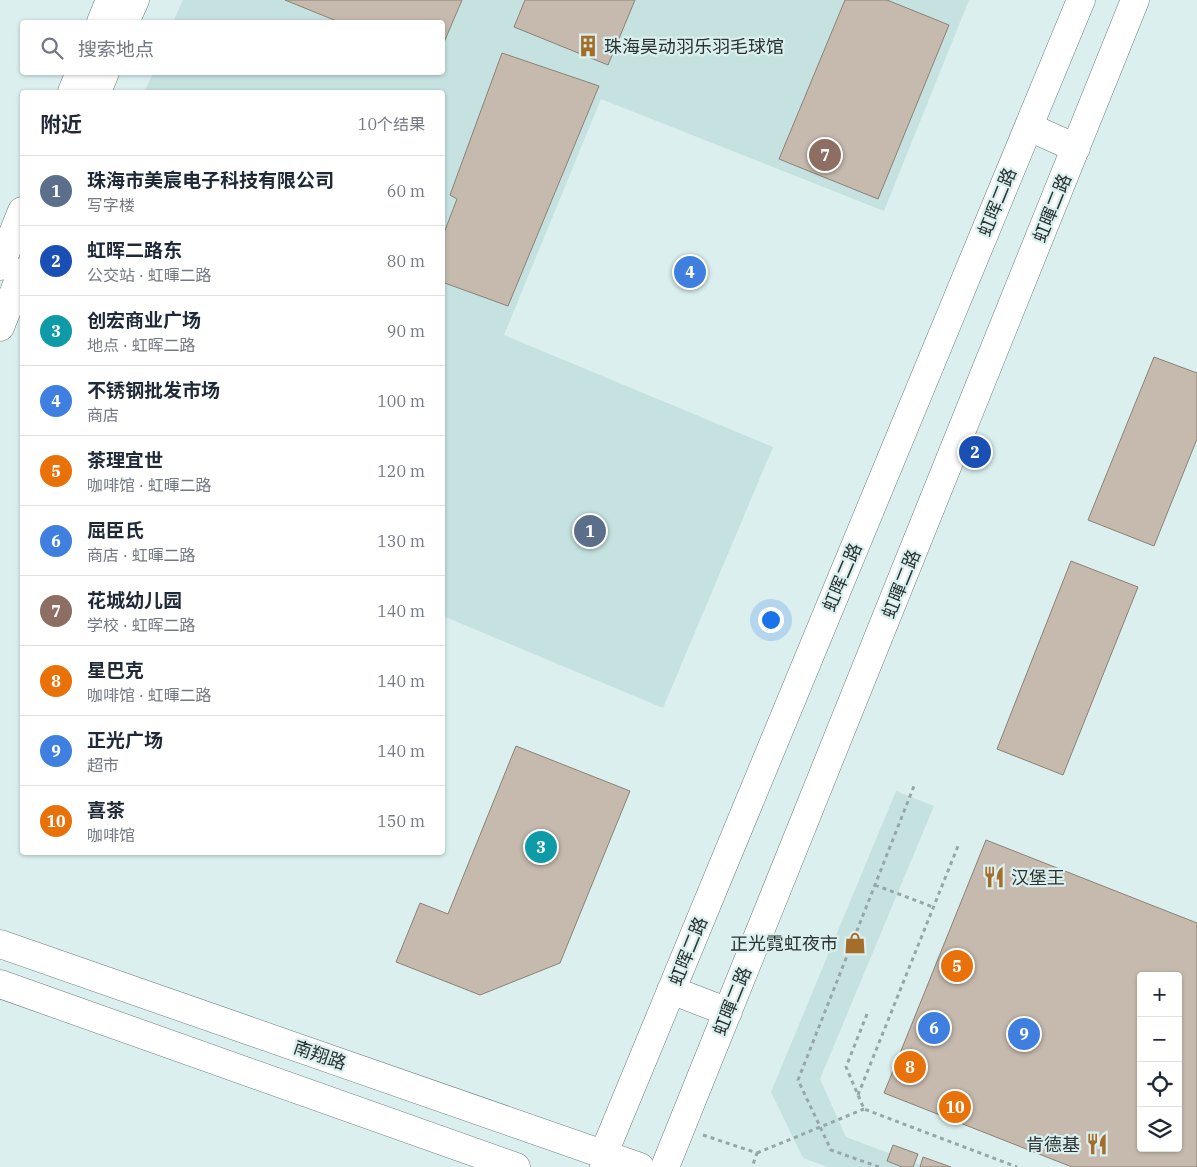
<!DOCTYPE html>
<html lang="zh">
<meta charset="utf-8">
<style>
body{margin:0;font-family:"IBM Plex Serif","Noto Sans SC",serif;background:#f6f6f7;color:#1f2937}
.controls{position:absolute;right:15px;bottom:15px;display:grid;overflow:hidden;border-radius:5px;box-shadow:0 1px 4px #0004}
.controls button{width:45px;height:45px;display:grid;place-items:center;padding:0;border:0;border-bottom:1px solid #e0e1e3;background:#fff;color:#1f2937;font:25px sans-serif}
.you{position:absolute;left:770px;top:619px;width:18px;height:18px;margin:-12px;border:4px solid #fff;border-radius:50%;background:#1a73e8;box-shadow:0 0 0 8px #1a73e833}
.badge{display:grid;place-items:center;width:32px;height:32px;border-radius:50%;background:#d93025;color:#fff;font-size:16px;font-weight:700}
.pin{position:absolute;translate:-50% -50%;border:2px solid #fff;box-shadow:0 1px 5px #0006}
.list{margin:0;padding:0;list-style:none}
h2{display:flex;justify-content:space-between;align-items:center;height:65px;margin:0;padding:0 20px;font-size:21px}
h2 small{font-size:16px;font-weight:400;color:#747a83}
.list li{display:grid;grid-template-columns:32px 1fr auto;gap:15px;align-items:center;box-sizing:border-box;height:70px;padding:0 20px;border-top:1px solid #e0e1e3}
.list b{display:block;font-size:19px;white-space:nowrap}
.list p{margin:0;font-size:16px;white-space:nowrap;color:#747a83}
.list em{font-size:16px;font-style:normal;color:#747a83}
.icon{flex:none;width:28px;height:28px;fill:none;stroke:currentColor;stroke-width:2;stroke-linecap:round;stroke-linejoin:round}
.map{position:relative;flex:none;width:1197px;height:1167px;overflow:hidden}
.search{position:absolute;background:#fff;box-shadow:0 1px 4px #0004;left:20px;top:20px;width:425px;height:55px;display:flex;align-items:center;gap:12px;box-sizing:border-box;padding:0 18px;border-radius:5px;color:#747a83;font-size:19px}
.panel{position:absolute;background:#fff;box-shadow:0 1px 4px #0004;left:20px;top:90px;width:425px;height:765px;border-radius:5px}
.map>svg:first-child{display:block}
</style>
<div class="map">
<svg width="1197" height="1167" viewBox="0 0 1197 1167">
<rect width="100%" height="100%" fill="#daefee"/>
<path fill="#c5e2e1" d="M183 0H969L884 211 601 99 504 335 773 447 663 708 443 616 442 92 145 91 153 73 442 72V22H173Z
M896 791 934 806 820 1079 846 1137 926 1167H828L803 1158 771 1092Z"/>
<path fill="#c6baae" stroke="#8c8176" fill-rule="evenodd" d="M285 0H462L442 47V22H339Z
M525 0H635L608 65 514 27Z
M845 0H887L949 25 878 199 779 159Z
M502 53 599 86 508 306 442 282V238L457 199 450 195Z
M1154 357 1197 373V439L1154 546 1088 520Z
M1071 561 1138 587 1063 775 997 749Z
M516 746 630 791 560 963 480 995 396 962 420 903 448 914Z
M986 840 1197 923V1167H1072L884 1093ZM1141 976H1178V1148H1141Z
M893 1145 918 1154 913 1167H902L887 1161Z
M923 1157 951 1167H920Z"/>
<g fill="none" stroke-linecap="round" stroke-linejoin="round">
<g stroke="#6d7f7f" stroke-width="29">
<path id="minor" d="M101 22 110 0
M125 22 135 0
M72 92 80 72
M97 92 105 72
M0 266 22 211
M0 327 22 272"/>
</g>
<g stroke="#6d7f7f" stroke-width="29">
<path id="tertiary" d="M0 944 640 1167
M0 984 516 1167"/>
</g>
<g stroke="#6d7f7f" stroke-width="29">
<path id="secondary" d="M1029 127 1076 148
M671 990 728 1012
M604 1167V1153L1081 0
M665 1167 1135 0"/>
</g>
<path stroke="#97a7a6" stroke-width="3" stroke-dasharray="4 4" stroke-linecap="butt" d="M875 885 933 907
M867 1014 846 1067 864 1109 1017 1167
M858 1095 958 846
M703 1135 757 1153 752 1167
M757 1153 864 1109
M879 1167 831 1150 798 1080 914 786"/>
<use href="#minor" stroke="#fff" stroke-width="28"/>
<use href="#tertiary" stroke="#fff" stroke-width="28"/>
<use href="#secondary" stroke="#fff" stroke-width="28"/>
</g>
<defs>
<g id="building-bare" transform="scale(1.725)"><path d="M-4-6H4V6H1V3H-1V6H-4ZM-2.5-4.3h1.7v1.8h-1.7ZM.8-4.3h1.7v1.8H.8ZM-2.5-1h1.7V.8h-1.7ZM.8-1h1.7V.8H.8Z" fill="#a56d2a" stroke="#daefee" stroke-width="2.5" paint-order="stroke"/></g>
<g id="restaurant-bare" transform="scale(1.725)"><path d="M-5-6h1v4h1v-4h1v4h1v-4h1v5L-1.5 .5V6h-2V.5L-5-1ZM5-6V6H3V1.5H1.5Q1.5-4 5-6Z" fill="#a56d2a" stroke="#daefee" stroke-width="2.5" paint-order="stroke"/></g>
<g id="shop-bare" transform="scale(1.725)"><path d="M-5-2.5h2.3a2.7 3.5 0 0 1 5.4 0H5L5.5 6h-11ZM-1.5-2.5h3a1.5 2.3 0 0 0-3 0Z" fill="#a56d2a" stroke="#daefee" stroke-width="2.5" paint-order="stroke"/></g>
</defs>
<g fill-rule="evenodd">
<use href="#building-bare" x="588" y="46"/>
<use href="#restaurant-bare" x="994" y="877"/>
<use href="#shop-bare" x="855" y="943"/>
<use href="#restaurant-bare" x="1097" y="1144"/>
</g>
<g text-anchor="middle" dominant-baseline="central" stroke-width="4.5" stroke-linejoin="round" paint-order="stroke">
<g font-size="18" fill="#2b3232" stroke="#daefee" text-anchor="start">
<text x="604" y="46">珠海昊动羽乐羽毛球馆</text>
<text x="1011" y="877">汉堡王</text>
<text x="838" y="943" text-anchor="end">正光霓虹夜市</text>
<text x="1080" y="1144" text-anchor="end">肯德基</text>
</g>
<g font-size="18" fill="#2b3232" stroke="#daefee">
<text transform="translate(997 202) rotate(-68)">虹晖二路</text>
<text transform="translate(1052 208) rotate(-68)">虹暉二路</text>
<text transform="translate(842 577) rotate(-67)">虹晖二路</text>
<text transform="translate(901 584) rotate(-68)">虹暉二路</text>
<text transform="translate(688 951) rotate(-68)">虹晖二路</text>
<text transform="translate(732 1001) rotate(-68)">虹暉二路</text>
<text transform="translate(320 1055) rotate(19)">南翔路</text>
</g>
</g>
</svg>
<div class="controls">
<button>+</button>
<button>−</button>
<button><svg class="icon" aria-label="locate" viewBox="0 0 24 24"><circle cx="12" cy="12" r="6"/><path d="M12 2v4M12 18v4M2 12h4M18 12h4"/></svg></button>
<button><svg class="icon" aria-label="layers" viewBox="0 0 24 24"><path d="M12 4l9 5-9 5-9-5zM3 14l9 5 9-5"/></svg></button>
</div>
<div class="you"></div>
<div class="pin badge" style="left:590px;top:531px;background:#5c6f8a">1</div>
<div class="pin badge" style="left:975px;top:452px;background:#1a4fb4">2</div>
<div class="pin badge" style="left:541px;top:847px;background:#0f9aa8">3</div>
<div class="pin badge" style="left:690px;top:272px;background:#3f7fe0">4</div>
<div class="pin badge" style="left:957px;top:966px;background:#e8710a">5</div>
<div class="pin badge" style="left:934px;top:1028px;background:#3f7fe0">6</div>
<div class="pin badge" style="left:825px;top:155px;background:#8d6e63">7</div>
<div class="pin badge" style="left:910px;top:1067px;background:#e8710a">8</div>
<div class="pin badge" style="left:1024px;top:1034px;background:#3f7fe0">9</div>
<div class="pin badge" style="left:955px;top:1107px;background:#e8710a">10</div>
<div class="search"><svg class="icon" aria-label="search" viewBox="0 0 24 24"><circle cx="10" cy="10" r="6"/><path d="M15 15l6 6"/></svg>搜索地点</div>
<section class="panel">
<h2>附近<small>10个结果</small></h2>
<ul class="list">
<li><span class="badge" style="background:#5c6f8a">1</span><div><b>珠海市美宸电子科技有限公司</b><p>写字楼</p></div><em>60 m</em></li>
<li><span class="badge" style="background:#1a4fb4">2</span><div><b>虹晖二路东</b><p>公交站 · 虹暉二路</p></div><em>80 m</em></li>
<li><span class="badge" style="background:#0f9aa8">3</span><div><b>创宏商业广场</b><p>地点 · 虹晖二路</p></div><em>90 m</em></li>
<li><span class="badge" style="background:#3f7fe0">4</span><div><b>不锈钢批发市场</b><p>商店</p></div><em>100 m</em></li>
<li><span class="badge" style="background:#e8710a">5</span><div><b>茶理宜世</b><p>咖啡馆 · 虹暉二路</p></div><em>120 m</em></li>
<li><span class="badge" style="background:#3f7fe0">6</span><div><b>屈臣氏</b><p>商店 · 虹暉二路</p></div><em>130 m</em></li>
<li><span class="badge" style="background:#8d6e63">7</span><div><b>花城幼儿园</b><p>学校 · 虹晖二路</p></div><em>140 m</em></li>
<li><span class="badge" style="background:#e8710a">8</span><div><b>星巴克</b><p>咖啡馆 · 虹暉二路</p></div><em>140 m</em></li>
<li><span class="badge" style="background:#3f7fe0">9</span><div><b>正光广场</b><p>超市</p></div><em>140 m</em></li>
<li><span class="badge" style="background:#e8710a">10</span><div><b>喜茶</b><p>咖啡馆</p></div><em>150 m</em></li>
</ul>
</section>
</div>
